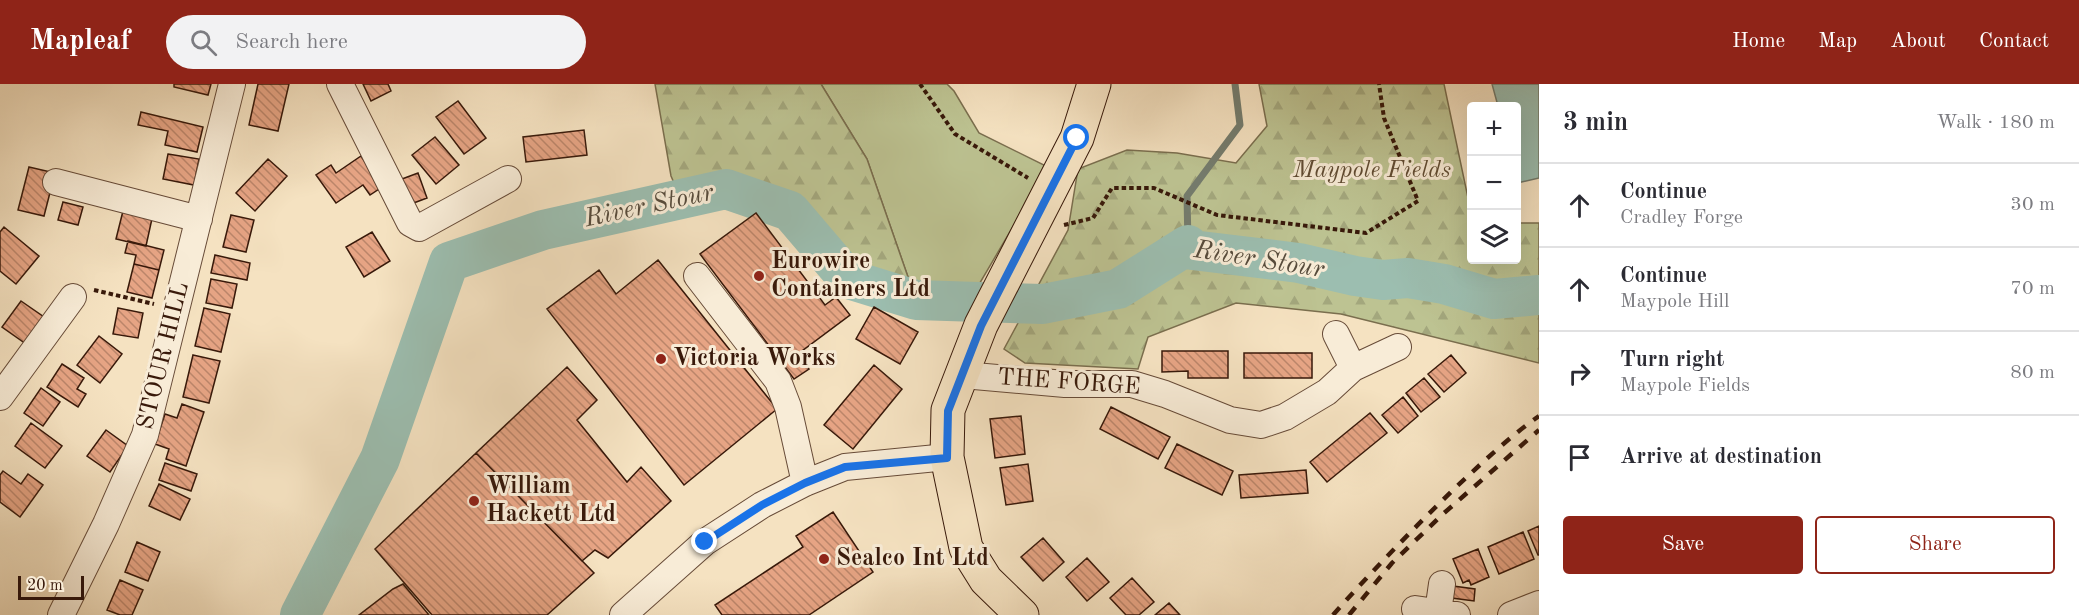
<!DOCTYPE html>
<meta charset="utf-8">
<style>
body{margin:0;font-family:"Old Standard TT",serif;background:#f2f2f3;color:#2b2b33}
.controls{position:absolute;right:18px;top:18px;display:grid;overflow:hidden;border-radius:6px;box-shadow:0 6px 24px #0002}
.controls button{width:54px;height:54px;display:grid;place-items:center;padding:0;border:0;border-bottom:2px solid #e1e1e2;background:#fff;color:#2b2b33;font:30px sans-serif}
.scale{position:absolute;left:18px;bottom:15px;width:66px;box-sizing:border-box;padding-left:6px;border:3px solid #38190a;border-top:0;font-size:16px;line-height:21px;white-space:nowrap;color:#38190a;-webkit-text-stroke:4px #f8ecd7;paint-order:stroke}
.stop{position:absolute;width:18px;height:18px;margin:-14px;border:4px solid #1a73e8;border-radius:50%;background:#fff}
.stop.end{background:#1a73e8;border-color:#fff;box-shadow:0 2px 6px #0008}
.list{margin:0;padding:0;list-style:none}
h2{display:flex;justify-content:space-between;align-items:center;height:78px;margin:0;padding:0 24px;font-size:26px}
h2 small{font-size:20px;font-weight:400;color:#7c7c81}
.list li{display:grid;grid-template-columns:39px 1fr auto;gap:18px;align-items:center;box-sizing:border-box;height:84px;padding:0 24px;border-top:2px solid #e1e1e2}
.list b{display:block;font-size:22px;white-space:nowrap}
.list p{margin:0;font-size:20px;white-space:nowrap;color:#7c7c81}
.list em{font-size:20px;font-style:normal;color:#7c7c81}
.actions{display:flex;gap:12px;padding:18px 24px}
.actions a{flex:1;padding:14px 0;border:2px solid #8f2418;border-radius:6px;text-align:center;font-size:21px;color:#8f2418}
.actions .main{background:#8f2418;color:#fff}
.icon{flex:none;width:33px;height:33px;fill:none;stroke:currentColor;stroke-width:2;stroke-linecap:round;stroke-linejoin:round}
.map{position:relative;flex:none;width:1539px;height:531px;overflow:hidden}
header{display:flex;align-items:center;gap:36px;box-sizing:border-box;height:84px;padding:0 30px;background:#8f2418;color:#fff}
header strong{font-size:28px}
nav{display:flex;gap:33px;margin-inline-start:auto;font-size:21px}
.search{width:420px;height:54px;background:#f2f2f3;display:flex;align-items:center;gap:15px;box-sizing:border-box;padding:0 21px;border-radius:33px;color:#7c7c81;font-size:22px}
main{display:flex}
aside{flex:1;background:#fff}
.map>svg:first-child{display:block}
</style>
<header>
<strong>Mapleaf</strong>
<div class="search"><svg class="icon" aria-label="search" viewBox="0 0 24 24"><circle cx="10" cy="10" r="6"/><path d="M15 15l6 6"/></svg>Search here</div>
<nav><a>Home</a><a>Map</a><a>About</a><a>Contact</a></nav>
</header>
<main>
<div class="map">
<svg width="1539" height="531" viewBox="0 0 1539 531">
<defs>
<pattern id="forest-firs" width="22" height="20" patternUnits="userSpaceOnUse" patternTransform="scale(1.5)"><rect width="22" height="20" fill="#bdc392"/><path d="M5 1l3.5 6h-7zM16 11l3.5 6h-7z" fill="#a3a77d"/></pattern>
<pattern id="building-back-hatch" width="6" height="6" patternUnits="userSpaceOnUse" patternTransform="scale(1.5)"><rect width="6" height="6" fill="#e6a484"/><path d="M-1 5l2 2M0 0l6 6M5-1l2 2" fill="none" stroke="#bb856a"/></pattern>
</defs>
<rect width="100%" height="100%" fill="#f5e2c1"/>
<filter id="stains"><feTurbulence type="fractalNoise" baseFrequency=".00333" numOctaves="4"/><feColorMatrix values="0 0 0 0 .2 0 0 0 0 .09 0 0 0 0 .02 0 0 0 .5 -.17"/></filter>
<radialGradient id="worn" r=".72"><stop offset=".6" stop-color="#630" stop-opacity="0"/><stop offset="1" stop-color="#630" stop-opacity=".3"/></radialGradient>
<path fill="#bdc392" stroke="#7a6e4e" stroke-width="1.5" d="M821 0H947L954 7 979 49 1048 83 974 209 963 218 916 216 867 75Z"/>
<path fill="url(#forest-firs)" stroke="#7a6e4e" stroke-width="1.5" d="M655 0H821L867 75 916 216 848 195 790 127 726 105 681 115 671 92Z
M1259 0H1444L1471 128 1472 176H1516L1517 139H1539V279L1341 230 1236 219 1148 253 1138 285 1025 279 1004 265 1068 146 1078 85 1127 66 1177 69 1236 79 1267 42Z"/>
<path fill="#9cbeb0" stroke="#747c6e" stroke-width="1.5" d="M1492 0H1539V94L1517 99 1516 22H1498Z"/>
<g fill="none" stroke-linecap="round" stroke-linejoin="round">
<path stroke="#747c6e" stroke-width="7" d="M1188 161 1187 112 1240 41 1235 0"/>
<path stroke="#9cbeb0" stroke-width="40" d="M300 531 380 375 449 178 543 146 726 105 790 127 848 195 916 216 1043 220 1118 205 1188 161 1192 166 1299 179 1355 192 1383 196 1408 194 1444 200 1494 215 1539 211"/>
</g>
<path fill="url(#building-back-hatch)" stroke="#38190a" stroke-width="1.5" d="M174 0H211L208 11 174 3Z
M258 0H289L278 47 249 41Z
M363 0H388L391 7 371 17Z
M458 17 486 54 464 70 436 33Z
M141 28 203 43 197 68 165 61 168 47 138 41Z
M584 46 587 71 526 78 523 53Z
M435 53 459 81 436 100 412 71Z
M168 70 199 75 194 101 163 95Z
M361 72 382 103 370 111 363 101 336 119 316 91 331 81 336 89Z
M268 75 287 92 255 127 236 109Z
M29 83 55 89 44 132 18 126Z
M418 89 427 114 411 120 402 95Z
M63 118 83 123 78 141 58 136Z
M124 123 153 130 146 162 116 155Z
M756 129 825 221 836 213 850 231 798 270 809 285 794 295 700 170Z
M231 131 254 136 246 168 223 163Z
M4 143 39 172 16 200 0 187V148Z
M372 148 390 177 364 193 346 163Z
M128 157 164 166 159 186 134 180 136 171 125 169Z
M215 171 250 179 247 196 211 189Z
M658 176 777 325 684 401 547 225 599 186 616 210Z
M134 180 159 186 152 214 127 208Z
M211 195 237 200 232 224 206 219Z
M21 217 44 233 26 260 2 243Z
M874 223 918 248 900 280 856 255Z
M118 224 143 229 138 254 113 250Z
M204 224 230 230 221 268 195 262Z
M99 252 122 270 100 299 77 281Z
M1162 267H1228V294H1188V287L1162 288Z
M1244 269H1312V294H1244Z
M193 271 220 277 209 319 183 313Z
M1451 271 1466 289 1444 308 1428 290Z
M62 280 84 294 77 305 86 310 78 323 47 303Z
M874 281 902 305 853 365 824 341Z
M567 283 597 316 577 336 627 398 641 383 671 417 608 474 595 466 582 477 476 369Z
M1424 294 1440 313 1421 328 1406 309Z
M41 304 60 318 43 342 24 329Z
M1403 313 1418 332 1398 349 1382 331Z
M182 320 204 328 186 382 166 375 169 365 155 360 165 330 177 334Z
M1111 323 1170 353 1158 375 1100 345Z
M1370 329 1387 349 1327 398 1310 378Z
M1021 332 1025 370 995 374 990 335Z
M31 339 62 362 45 384 15 362Z
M106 346 128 362 110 388 87 372Z
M1177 360 1233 387 1222 411 1165 384Z
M476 369 594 489 547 531H432L375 465Z
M165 379 197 390 191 407 159 396Z
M1028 380 1033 417 1006 421 1000 384Z
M1306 386 1308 409 1241 414 1239 391Z
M3 387 21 400 28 390 43 401 20 433 0 418V391Z
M159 400 190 415 180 436 149 422Z
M833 428 873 488 809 531H722L715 521 803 463 796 452Z
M1539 442V471H1538L1528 447Z
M1523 448 1534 475 1499 490 1488 463Z
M1043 454 1064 478 1043 497 1021 473Z
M137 458 160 468 148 497 125 488Z
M1478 465 1489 493 1471 501 1469 496 1463 499 1453 475Z
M1087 474 1109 498 1087 517 1066 493Z
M1132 494 1154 518 1139 531H1126L1110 514Z
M120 496 143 506 132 531H120L107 526Z
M403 500 429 531H359L393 505Z
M1453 502 1475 505 1474 517 1452 514Z
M1169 519 1180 531H1155Z"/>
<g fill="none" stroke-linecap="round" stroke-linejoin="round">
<g stroke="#674b38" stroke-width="28">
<path id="minor" d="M340 0 410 139 419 144 508 95
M56 98 199 135
M697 192 778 297 788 323 805 399
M1336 250 1353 284
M963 291 1065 300H1132L1165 310 1230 336 1261 341 1285 333 1327 308 1353 284 1398 263
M0 313 73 213
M1415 525 1457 531
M1438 528 1442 500
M61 531 106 440 145 351 232 0
M623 531 705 458 762 421 805 399 845 383 947 373
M1511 531 1539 520"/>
</g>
<g stroke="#38190a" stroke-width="35">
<path id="major" d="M1022 531 986 496 966 464 947 373 948 326 981 241 1077 54 1094 0"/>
</g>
<path stroke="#38190a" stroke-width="4" stroke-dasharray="4.5 3" stroke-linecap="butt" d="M920 0 955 50 1028 94
M1064 141 1093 134 1112 104H1154L1217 131 1366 149 1418 117 1384 34 1379 0
M94 206 154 220"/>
<use href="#minor" stroke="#f8ecd7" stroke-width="26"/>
<use href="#major" stroke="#f5e2c1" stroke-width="33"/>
<path stroke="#38190a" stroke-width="4.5" stroke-dasharray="10 10" stroke-linecap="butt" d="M1333 531C1372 487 1413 445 1455 404 1482 379 1509 353 1539 332
M1349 531 1392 479 1443 430 1539 346"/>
</g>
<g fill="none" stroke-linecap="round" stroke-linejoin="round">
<path stroke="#1a73e8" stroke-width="8" d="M705 458 762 421 805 399 845 383 947 374 948 327 981 242 1077 54"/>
</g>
<g fill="#8f2418" stroke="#f8ecd7" stroke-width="2">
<circle cx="759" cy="192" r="6"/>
<circle cx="661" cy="275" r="6"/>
<circle cx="474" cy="417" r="6"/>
<circle cx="824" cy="475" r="6"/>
</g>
<g text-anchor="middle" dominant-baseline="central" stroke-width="6" stroke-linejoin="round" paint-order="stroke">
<g font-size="24" font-style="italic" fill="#604c33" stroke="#f8ecd7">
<text x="1372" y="87">Maypole Fields</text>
</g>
<g font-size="24" font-weight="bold" fill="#38190a" stroke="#f8ecd7" text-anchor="start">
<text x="771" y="178">Eurowire<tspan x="771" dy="28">Containers Ltd</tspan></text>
<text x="673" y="275">Victoria Works</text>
<text x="486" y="403">William<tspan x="486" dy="28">Hackett Ltd</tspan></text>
<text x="836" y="475">Sealco Int Ltd</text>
</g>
<g font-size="24" fill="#38190a" stroke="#f8ecd7">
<text transform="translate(164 272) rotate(-76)">STOUR HILL</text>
<text transform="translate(1069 299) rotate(4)">THE FORGE</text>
</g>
<g font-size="26" font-style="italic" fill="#564b3c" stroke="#f8ecd7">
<text transform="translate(649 122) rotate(-12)">River Stour</text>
<text transform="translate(1259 176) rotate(9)">River Stour</text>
</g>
</g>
<rect width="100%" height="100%" filter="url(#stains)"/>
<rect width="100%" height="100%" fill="url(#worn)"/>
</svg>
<div class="controls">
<button>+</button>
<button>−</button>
<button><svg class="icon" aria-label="layers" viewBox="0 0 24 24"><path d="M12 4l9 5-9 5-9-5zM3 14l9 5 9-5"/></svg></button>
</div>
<div class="scale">20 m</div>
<div class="stop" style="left:1077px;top:54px"></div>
<div class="stop end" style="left:705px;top:458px"></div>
</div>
<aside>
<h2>3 min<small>Walk · 180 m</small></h2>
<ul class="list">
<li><svg class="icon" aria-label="ahead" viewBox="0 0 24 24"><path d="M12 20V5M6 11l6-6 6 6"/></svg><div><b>Continue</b><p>Cradley Forge</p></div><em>30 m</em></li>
<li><svg class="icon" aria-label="ahead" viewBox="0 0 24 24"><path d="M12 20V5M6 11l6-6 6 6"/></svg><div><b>Continue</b><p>Maypole Hill</p></div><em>70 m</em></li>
<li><svg class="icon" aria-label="right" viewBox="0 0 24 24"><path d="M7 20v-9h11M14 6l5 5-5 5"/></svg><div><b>Turn right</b><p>Maypole Fields</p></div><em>80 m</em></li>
<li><svg class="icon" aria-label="arrive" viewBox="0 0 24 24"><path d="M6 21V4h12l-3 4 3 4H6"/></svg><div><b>Arrive at destination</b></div></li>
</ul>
<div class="actions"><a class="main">Save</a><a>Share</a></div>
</aside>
</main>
